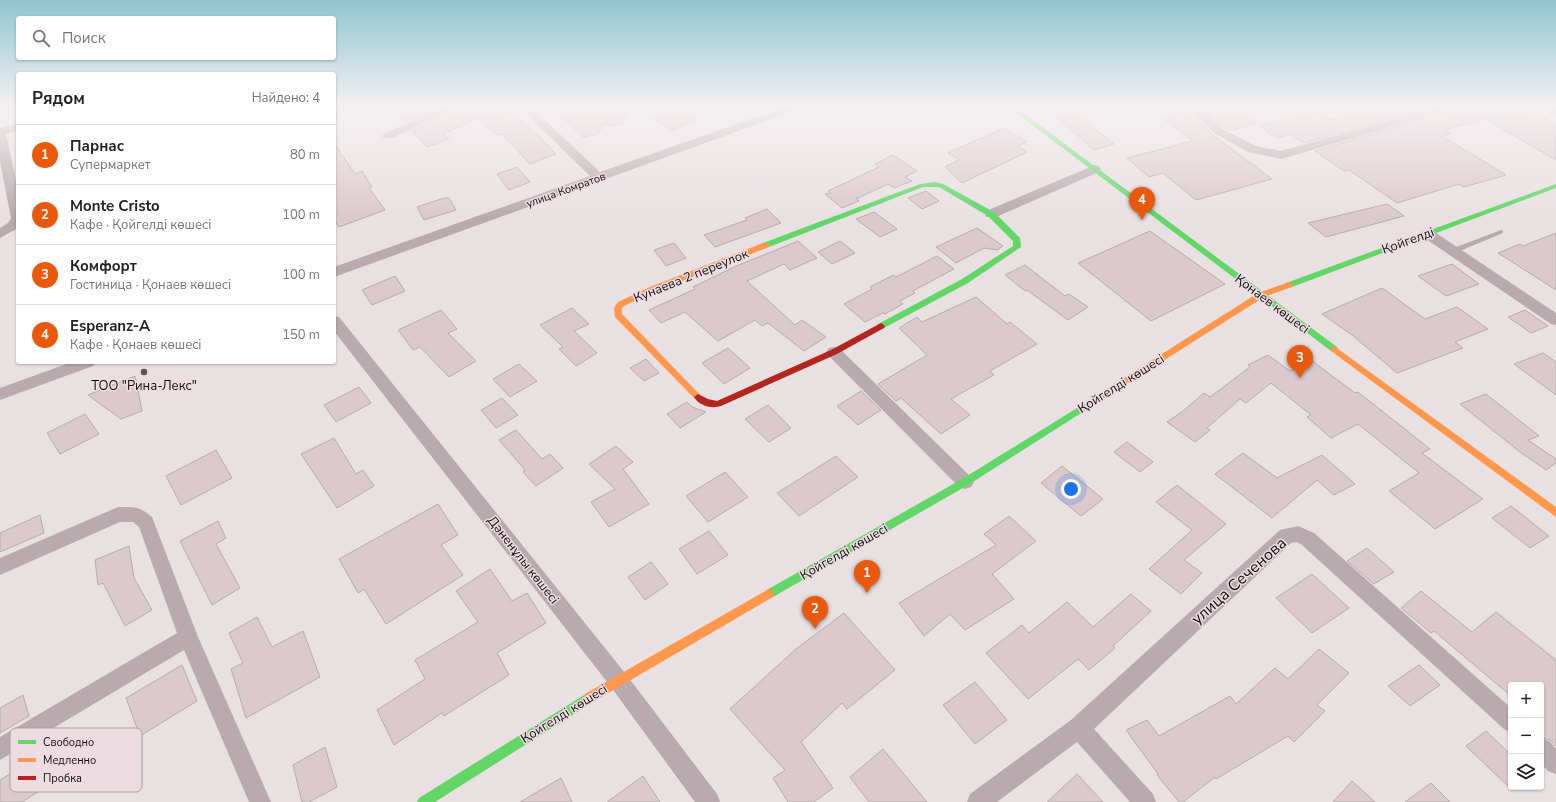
<!DOCTYPE html>
<html lang="ru">
<meta charset="utf-8">
<style>
body{margin:0;font-family:"Nunito Sans",sans-serif;background:#f6f6f6;color:#222}
.controls{position:absolute;right:12px;bottom:12px;display:grid;overflow:hidden;border-radius:4px;box-shadow:0 1px 3px #0004}
.controls button{width:36px;height:36px;display:grid;place-items:center;padding:0;border:0;border-bottom:1px solid #e0e0e0;background:#fff;color:#222;font:20px sans-serif}
.you{position:absolute;left:1071px;top:489px;width:14px;height:14px;margin:-10px;border:3px solid #fff;border-radius:50%;background:#1a73e8;box-shadow:0 0 0 6px #1a73e833}
.badge{display:grid;place-items:center;width:26px;height:26px;border-radius:50%;background:#ea580c;color:#fff;font-size:13px;font-weight:700}
.pin{position:absolute;translate:-50% -33px;filter:drop-shadow(0 1px 2px #0008)}
.pin::after{content:'';position:absolute;top:21px;width:14px;height:12px;background:inherit;clip-path:polygon(0 0,100% 0,50% 100%)}
.list{margin:0;padding:0;list-style:none}
h2{display:flex;justify-content:space-between;align-items:center;height:52px;margin:0;padding:0 16px;font-size:17px}
h2 small{font-size:13px;font-weight:400;color:#767676}
.list li{display:grid;grid-template-columns:26px 1fr auto;gap:12px;align-items:center;box-sizing:border-box;height:60px;padding:0 16px;border-top:1px solid #e0e0e0}
.list b{display:block;font-size:15px;white-space:nowrap}
.list p{margin:0;font-size:13px;white-space:nowrap;color:#767676}
.list em{font-size:13px;font-style:normal;color:#767676}
.icon{flex:none;width:22px;height:22px;fill:none;stroke:currentColor;stroke-width:2;stroke-linecap:round;stroke-linejoin:round}
.map{position:relative;flex:none;width:1556px;height:802px;overflow:hidden}
.search{position:absolute;background:#fff;box-shadow:0 1px 3px #0004;left:16px;top:16px;width:320px;height:44px;display:flex;align-items:center;gap:10px;box-sizing:border-box;padding:0 14px;border-radius:4px;color:#767676;font-size:15px}
.panel{position:absolute;background:#fff;box-shadow:0 1px 3px #0004;left:16px;top:72px;width:320px;height:292px;border-radius:4px}
.map>svg:first-child{display:block}
</style>
<div class="map">
<svg width="1556" height="802" viewBox="0 0 1556 802">
<rect width="100%" height="100%" fill="#e9e0e2"/>
<path fill="#dcc9ce" stroke="#b4adaf" d="M389 106H414L423 115 405 122Z
M464 106H506L491 113 498 117 509 112 538 135 556 154 530 164 502 134 498 135 477 119 443 134 449 139 427 147 412 131Z
M577 106H631L624 123 613 126 603 124 598 134 583 137 558 114Z
M632 106H662L674 113 695 106H717L718 108 673 131Z
M1386 106H1436L1304 143 1291 134 1276 138 1260 126 1317 112 1331 120Z
M1460 106H1516L1533 116 1538 115 1556 125V160L1485 119 1445 130 1451 134 1442 136 1506 175 1464 187 1459 184 1397 203 1349 170 1344 171 1315 151 1457 109Z
M1233 107 1257 123 1228 131 1208 113Z
M1075 112 1099 132 1114 144 1094 150 1055 116Z
M1184 113 1189 118 1194 116 1213 135 1272 179 1196 200 1163 173 1149 177 1127 158 1193 141 1163 119Z
M1004 128 1027 142 1018 146 1027 152 962 183 945 167 959 160 948 153Z
M334 143 355 174 362 171 372 187 369 188 385 210 339 227 334 219Z
M893 155 917 171 905 177 912 181 894 188 888 184 856 199 859 201 842 208 825 194 830 193 828 191 879 167 875 164Z
M517 167 530 182 509 190 497 174Z
M926 191 939 201 922 209 908 198Z
M444 198H449L456 210 424 220 417 207Z
M1387 204 1404 216 1326 237 1308 223Z
M767 209 781 223 715 247 704 235 747 220 745 218Z
M874 212 897 229 880 237 856 219Z
M977 228 1003 246 997 250 984 248 956 263 936 247Z
M1150 231 1225 284 1151 321 1078 263Z
M1556 233V290L1498 253 1520 244 1523 246Z
M798 241 817 258 790 270 784 264 747 281 795 325 802 320 826 337 804 351 768 323 762 326 755 320 718 341 685 312 661 323 649 310 695 289 693 287 734 267Z
M840 241 855 253 832 264 818 252Z
M674 243 686 258 666 266 654 250Z
M937 256 954 269 913 291 915 293 900 301 903 304 885 314 883 313 865 322 844 304 872 289 870 287 893 275 896 277Z
M1452 264 1479 284 1446 296 1418 276Z
M1025 265 1065 296 1069 294 1088 307 1068 320 1027 290 1025 291 1005 275Z
M395 276 405 291 372 305 362 290Z
M1382 288 1425 319 1457 307 1488 329 1455 342 1463 348 1397 373 1352 335 1322 314Z
M976 297 1007 324 1010 322 1037 344 990 371 994 375 951 399 970 415 941 434 901 398 896 401 878 384 927 355 899 328 917 317 922 322Z
M572 308 589 324 574 331 597 353 576 366 559 349 563 347 540 325Z
M441 310 457 329 448 333 476 361 449 377 420 347 413 350 398 330Z
M1525 310 1548 326 1531 333 1508 317Z
M728 348 750 368 724 384 702 363Z
M1543 353 1556 362V395L1514 364Z
M1268 355 1290 371 1311 360 1355 393 1358 392 1430 449 1422 453 1483 499 1435 529 1389 491 1419 473 1358 424 1331 438 1307 417 1311 415 1271 383 1246 403 1240 399 1207 428 1210 430 1195 442 1167 422 1183 411 1204 393 1210 397 1250 367 1248 365Z
M646 359 659 373 644 381 630 368Z
M519 364 537 381 510 397 493 379Z
M135 376 142 411 121 419 88 395Z
M359 387 371 403 336 422 324 405Z
M861 391 881 410 858 425 837 406Z
M1486 394 1539 436 1528 440 1556 459V463L1546 470 1520 452 1460 404Z
M502 398 518 415 496 428 481 410Z
M687 402 692 407 706 412 680 428 667 414Z
M768 405 791 428 769 442 745 419Z
M85 414 99 434 60 454 47 433Z
M516 430 542 459 550 454 563 468 536 486 523 472 525 470 499 440Z
M334 438 356 474 363 470 374 486 337 508 301 454Z
M1127 442 1153 462 1140 472 1114 452Z
M616 446 633 462 623 469 649 504 609 527 591 502 615 489 589 464Z
M216 450 232 478 181 505 166 476Z
M1243 453 1277 478 1322 455 1355 484 1334 495 1317 480 1272 518 1215 474Z
M836 456 858 477 799 516 777 493Z
M1062 466 1103 499 1081 516 1041 483Z
M725 472 748 497 708 522 686 496Z
M1177 485 1226 524 1184 560 1202 573 1181 594 1149 569 1192 530 1156 502Z
M438 504 458 535 441 545 463 575 386 624 364 589 358 593 339 559Z
M1511 506 1549 536 1530 548 1492 518Z
M40 515 44 533 0 552V533Z
M1009 516 1036 541 992 574 1014 599 965 630 950 614 924 636 899 603 996 545 984 534Z
M218 521 226 538 216 544 240 588 212 605 180 541Z
M709 531 728 555 697 574 679 549Z
M129 546 134 578 152 610 125 626 103 583 98 585 95 560Z
M1367 548 1394 572 1374 584 1347 561Z
M651 562 668 584 645 600 628 577Z
M490 569 512 601 527 593 546 623 497 653 509 675 444 716 442 713 394 745 377 710 425 679 415 660 478 622 456 591Z
M1312 574 1349 608 1312 633 1276 598Z
M1421 591 1472 632 1496 612 1556 660V746L1550 740 1541 737V685H1511V696L1434 631 1431 633 1401 608Z
M1131 594 1151 611 1113 646 1115 648 1089 670 1078 659 1028 699 986 653 1022 625 1029 633 1067 602 1093 627Z
M844 613 895 670 847 709 842 703 801 742 833 788 814 802H788L773 778 785 770 730 709 796 649Z
M257 617 272 647 303 631 320 677 246 718 231 669 243 663 229 633Z
M1319 649 1349 673 1317 705 1325 711 1294 742 1288 736 1216 779 1215 777 1183 802H1179L1157 775 1158 774 1126 730 1147 720 1159 736 1230 696 1236 704 1275 668 1288 679Z
M182 665 197 701 140 736 126 698Z
M1419 665 1440 685 1410 706 1388 686Z
M975 682 1007 720 975 744 943 705Z
M23 695 29 716 0 733V708Z
M1486 731 1511 755V789L1466 746Z
M69 737 80 765 22 802H0V780Z
M325 747 337 787 309 802H302L293 765Z
M883 749 927 802H869L850 777Z
M1077 774 1103 802H1047Z
M643 776 660 802H607Z
M561 778 572 802H520Z
M1352 781 1375 802H1333Z
M1431 783 1450 802H1405Z"/>
<g fill="none" stroke-linecap="round" stroke-linejoin="round">
<path fill="#b8aaae" fill-rule="evenodd" d="M1501 230 1503 231V233L1455 253H1453L1450 251 1451 249Z"/>
<path fill="#b8aaae" fill-rule="evenodd" d="M445 106H460L458 108 392 138H384L382 136 384 134Z
M518 106H530L600 172 788 106H804L802 108 334 277V267L590 176Z
M1192 106H1204V111L1224 130 1256 146 1281 151 1441 106H1459L1457 108 1281 159 1248 152 1216 134 1194 114Z
M1538 106H1553L1556 108V115L1540 108Z
M18 124V131L6 134 18 189V228L0 238V228L8 223 11 218 0 162V128Z
M1095 165 1099 166 1101 169 1099 172 996 217H986L985 214 986 211Z
M1428 230 1433 231 1556 313V325L1551 324 1423 237 1421 234 1423 231Z
M334 316 339 317 625 673 717 794 720 802H695L611 687 334 331Z
M834 347 839 348 971 477 974 482 971 487 965 489 959 487 829 356 826 352 829 348Z
M72 362H96L93 366 0 400V388Z
M118 507C135 507 139 506 152 517L198 637 271 802H249L184 650 0 760V737L177 633 139 527 133 522H120L0 575V558Z
M1298 526 1314 533 1511 708V733L1504 729 1302 545 1297 542 1291 543 1094 729 1153 794 1156 802H1130L1077 742 997 802H967L970 794 1071 720 1280 530Z
M1541 738 1549 741 1556 748V774L1548 771 1541 764Z"/>
<path fill="#63d668" fill-rule="evenodd" d="M1007 106H1014L1337 347 1338 349 1337 351H1331Z
M935 182 943 184 994 212 1020 238 1021 247 968 283 884 328 881 329 877 326 878 324 962 279 1013 246V241L988 216 939 187H923L769 247H766L762 245 763 243 920 184Z
M1556 184V188L1292 287 1289 288 1285 285 1286 283Z
M1108 389 1111 390 1112 392 1111 394 968 485 773 597 769 599 765 597 764 594 765 591 962 479Z
M589 692 593 694 595 698 593 702 435 802H417L419 798Z"/>
<path fill="#ff974d" fill-rule="evenodd" d="M763 243H766L770 245 769 247 656 291 624 306 622 308V314L702 397 701 399H695L615 317 614 308 618 302 650 287Z
M1289 282 1293 285 1292 287 1264 297 1111 394H1105L1104 392 1105 390 1258 293Z
M1334 346 1556 507V517L1331 351 1330 349Z
M769 589 773 591 774 594 773 597 593 702 589 704 585 702 583 698 585 694Z"/>
<path fill="#b3261e" fill-rule="evenodd" d="M881 323 885 326 884 328 837 354 721 406C712 409 699 406 694 397L698 394 708 399 717 401 831 350Z"/>
</g>
<linearGradient id="sky" x2="0" y2="1"><stop stop-color="#8fc5d0"/><stop offset="0.49" stop-color="#f5f1f2"/><stop offset="1" stop-color="#f5f1f2" stop-opacity="0"/></linearGradient>
<rect width="1556" height="218" fill="url(#sky)"/>
<circle fill="#5e5759" stroke="#eddce1" stroke-width="1.5" cx="144" cy="372" r="4"/>
<g text-anchor="middle" dominant-baseline="central" stroke-width="3" stroke-linejoin="round" paint-order="stroke">
<g font-size="11" fill="#130d0f" stroke="#eddce1">
<text transform="translate(566 190) rotate(-20)">улица Комратов</text>
</g>
<g font-size="13" fill="#130d0f" stroke="#eddce1">
<text transform="translate(1408 241) rotate(-20)">Қойгелді</text>
<text transform="translate(691 276) rotate(-22)">Кунаева 2 переулок</text>
<text transform="translate(1272 304) rotate(37)">Қонаев көшесі</text>
<text transform="translate(1121 384) rotate(-32)">Қойгелді көшесі</text>
<text transform="translate(844 552) rotate(-30)">Қойгелді көшесі</text>
<text transform="translate(523 560) rotate(52)">Дәненұлы көшесі</text>
<text transform="translate(564 714) rotate(-32)">Қойгелді көшесі</text>
</g>
<g font-size="13" fill="#130d0f" stroke="#eddce1">
<text x="144" y="386">ТОО "Рина-Лекс"</text>
</g>
<g font-size="16" fill="#130d0f" stroke="#eddce1">
<text transform="translate(1239 581) rotate(-42)">улица Сеченова</text>
</g>
</g>
<rect x="10" y="728" width="132" height="64" rx="6" fill="#eddce1" stroke="#ac9ea2" stroke-width="1"/>
<rect x="18" y="740" width="18" height="4" fill="#63d668"/>
<rect x="18" y="758" width="18" height="4" fill="#ff974d"/>
<rect x="18" y="776" width="18" height="4" fill="#b3261e"/>
<g font-size="11" fill="#130d0f">
<text x="43" y="746">Свободно</text>
<text x="43" y="764">Медленно</text>
<text x="43" y="782">Пробка</text>
</g>
</svg>
<div class="controls">
<button>+</button>
<button>−</button>
<button><svg class="icon" aria-label="layers" viewBox="0 0 24 24"><path d="M12 4l9 5-9 5-9-5zM3 14l9 5 9-5"/></svg></button>
</div>
<div class="you"></div>
<div class="pin badge" style="left:867px;top:593px">1</div>
<div class="pin badge" style="left:815px;top:629px">2</div>
<div class="pin badge" style="left:1300px;top:378px">3</div>
<div class="pin badge" style="left:1142px;top:220px">4</div>
<div class="search"><svg class="icon" aria-label="search" viewBox="0 0 24 24"><circle cx="10" cy="10" r="6"/><path d="M15 15l6 6"/></svg>Поиск</div>
<section class="panel">
<h2>Рядом<small>Найдено: 4</small></h2>
<ul class="list">
<li><span class="badge">1</span><div><b>Парнас</b><p>Супермаркет</p></div><em>80 m</em></li>
<li><span class="badge">2</span><div><b>Monte Cristo</b><p>Кафе · Қойгелді көшесі</p></div><em>100 m</em></li>
<li><span class="badge">3</span><div><b>Комфорт</b><p>Гостиница · Қонаев көшесі</p></div><em>100 m</em></li>
<li><span class="badge">4</span><div><b>Esperanz-A</b><p>Кафе · Қонаев көшесі</p></div><em>150 m</em></li>
</ul>
</section>
</div>
